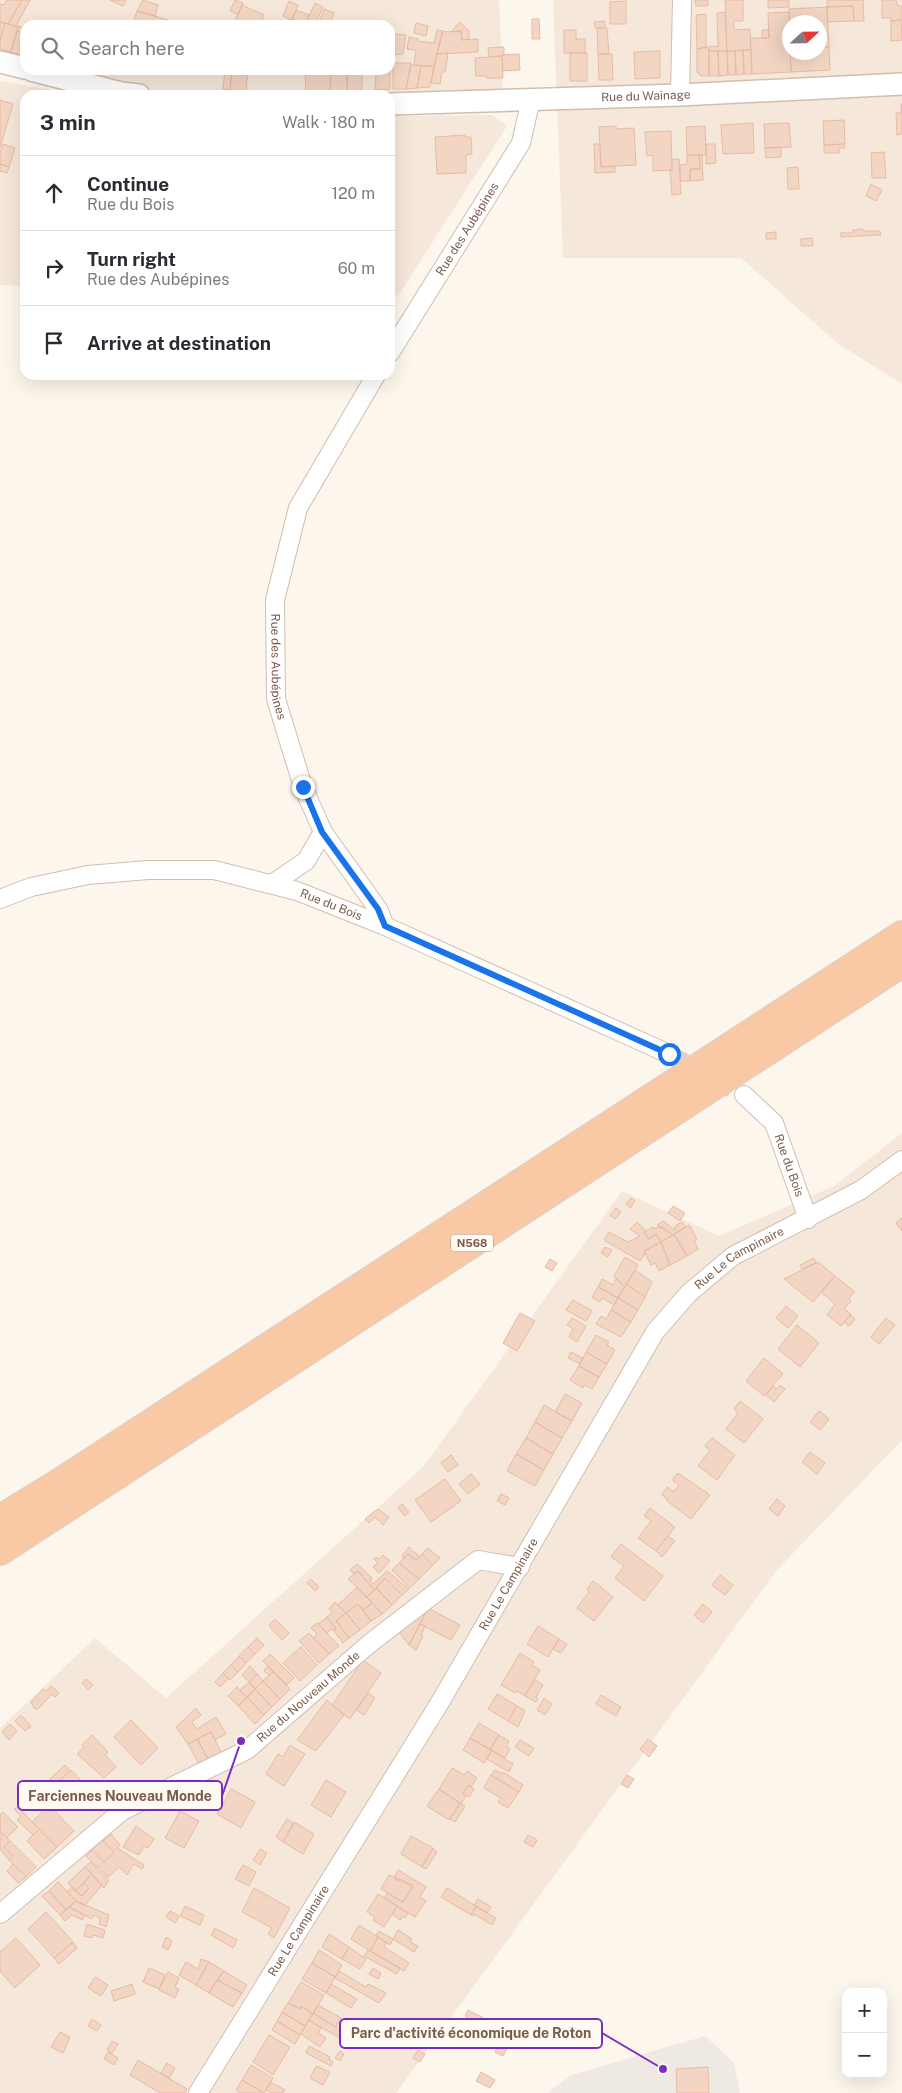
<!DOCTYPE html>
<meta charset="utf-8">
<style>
body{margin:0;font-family:"Public Sans",sans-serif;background:#f2f2f3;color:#2b2b33}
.controls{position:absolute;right:15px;bottom:15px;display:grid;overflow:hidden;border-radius:10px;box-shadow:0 5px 20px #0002}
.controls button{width:45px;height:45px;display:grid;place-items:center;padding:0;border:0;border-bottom:1px solid #e1e1e2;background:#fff;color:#2b2b33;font:25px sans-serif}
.compass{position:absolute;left:782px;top:15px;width:45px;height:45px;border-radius:50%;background:#fff;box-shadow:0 5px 20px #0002;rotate:68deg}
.stop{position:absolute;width:15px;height:15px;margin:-11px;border:4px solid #1a73e8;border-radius:50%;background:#fff}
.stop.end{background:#1a73e8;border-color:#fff;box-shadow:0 1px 5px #0008}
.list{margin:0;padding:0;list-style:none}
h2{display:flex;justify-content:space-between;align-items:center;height:65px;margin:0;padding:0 20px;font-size:21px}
h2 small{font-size:16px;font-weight:400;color:#7c7c81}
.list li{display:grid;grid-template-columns:32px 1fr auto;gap:15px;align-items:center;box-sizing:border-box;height:75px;padding:0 20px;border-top:1px solid #e1e1e2}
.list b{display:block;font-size:19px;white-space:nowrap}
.list p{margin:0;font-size:16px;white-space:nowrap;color:#7c7c81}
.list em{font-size:16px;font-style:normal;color:#7c7c81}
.icon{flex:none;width:28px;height:28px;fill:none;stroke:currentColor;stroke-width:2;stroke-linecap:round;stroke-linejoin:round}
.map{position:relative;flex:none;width:902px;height:2093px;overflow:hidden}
.search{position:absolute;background:#fff;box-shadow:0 5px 20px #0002;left:20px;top:20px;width:375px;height:55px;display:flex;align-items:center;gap:12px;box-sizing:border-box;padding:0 18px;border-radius:15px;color:#7c7c81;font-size:19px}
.panel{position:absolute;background:#fff;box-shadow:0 5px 20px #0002;left:20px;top:90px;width:375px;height:290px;border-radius:15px}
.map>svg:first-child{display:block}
</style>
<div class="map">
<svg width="902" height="2093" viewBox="0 0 902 2093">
<rect width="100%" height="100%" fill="#fdf6ec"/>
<path fill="#f5e8da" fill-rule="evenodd" d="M0 0H499L504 105 390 95H139L31 70H390V25H25V68L0 62Z
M553 0H902V384L837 343 741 258H563ZM790 22H820V52H790Z
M0 81 80 95H25V286L0 285Z
M492 115 507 126 398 296 390 295V116Z
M902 1133V1440L776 1571 396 2093H0V1728L95 1638 166 1698 424 1466 622 1191 719 1236 834 1186Z"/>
<path fill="#efe9e4" d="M705 2036 734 2063 740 2093H548L571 2075Z"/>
<path fill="#f3d5c3" stroke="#e6bba3" d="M7 0H22L8 24 0 22V4L4 5Z
M22 0H30L16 26 8 24Z
M110 0H126L123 6Z
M143 0 158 5 155 16 137 11Z
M235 0 243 3 238 15 230 11Z
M695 0H708V6H696Z
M725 0H743V21H734V30L750 29 751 50 727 51Z
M768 0H789V7L768 8Z
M827 0H863L864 21H854L853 6 827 7Z
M882 0H896L897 5 902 7V20L891 21V18H882Z
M289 1 298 5 292 21 283 16Z
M626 1V24H610V2Z
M315 3 323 7 315 25H305Z
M242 5 264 15 260 25H233Z
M853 6 854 21 827 22V7Z
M827 7 829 47H820V22H790V33L789 9Z
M324 9 334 13 330 25 319 23Z
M296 10 309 15 305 25H289Z
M137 11 168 20 166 25H132Z
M725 12 727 51H709V47L712 46 718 47 717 13Z
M789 12 791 72 752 74 750 38H769L768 13Z
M706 14V47L697 49 696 15Z
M532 19H539L540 39H532Z
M901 20 902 40 891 41V21Z
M605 21V28H595L594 22Z
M0 22 5 23 0 41Z
M460 22 469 31V39L462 40 461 31 451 32Z
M5 23 18 27 11 52 0 49V41Z
M416 23 428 26 426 36 414 33Z
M18 26 25 28V34L17 31Z
M597 28H607L609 54H598Z
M437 30 443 31 434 66 414 65 416 50 407 49 409 37 418 39V41L434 43Z
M564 30H576V39H585V53H564Z
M762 30H769V38H762Z
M17 31 25 34 23 56 11 52Z
M461 31 462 40 478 39V52L437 54 442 32Z
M395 34 406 35 403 54 393 55Z
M504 47V55L502 56 489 57 488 48Z
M709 47V76H701L697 72V49Z
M820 47H829L830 70 791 72 790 52H820Z
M743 50 744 74 736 75 735 51Z
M743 50H751L752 74H744Z
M660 51V78L635 79 634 52Z
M709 51H718L719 76H709Z
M718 51H727L728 75 719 76Z
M727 51H735L736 75H728Z
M448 53 445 72H442L440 84 431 83 437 54Z
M570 53H587V81H570Z
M519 54 520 70 503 71 502 55Z
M598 54H612L613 80H599Z
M502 56 503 78H486V76H476L475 58Z
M393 63H411L406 89H393Z
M390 64V89L375 90 376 70H390Z
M411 65 421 66 417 88 406 89Z
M421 66H434L430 87 417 88Z
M225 70H232L230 90 223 89Z
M232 70H248L246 91 230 90Z
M305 70H331L330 92 306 93Z
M331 70H347V91L330 92Z
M347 70H362V90L347 91Z
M0 100 13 104 0 148Z
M901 104H902V134L897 135 896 113H901Z
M844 120 845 144 824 145 823 121Z
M753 123 754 153 723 154 721 125Z
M789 123 791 147 765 148 764 124Z
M616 126V129L634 128 636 165 601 167 599 127Z
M705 126 706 155H687L686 127Z
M671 131 672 170 653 171V155L647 156 645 132Z
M465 135V137H471L472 154 466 155V173L437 174 435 137Z
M3 144 15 148 9 167 0 164V153Z
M594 144H600L601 167 615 166V172L595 173Z
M706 144H715L716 163 706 164Z
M844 144 845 148H839V153H824V145Z
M781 147V157L766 158 765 148Z
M884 152 886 178H872L871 153Z
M687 155H699L700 169H690V181H680V165L687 164Z
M699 155H702L703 180 690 181V169H700Z
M672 159H679L681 194 672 195 670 170H672Z
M0 164 9 167 7 173 0 171Z
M798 167 799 189H788L787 168Z
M871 184 882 190 876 201 866 196Z
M863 229V231H880L881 235 841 237 840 233H853V230Z
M776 232V239H766V233Z
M812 238 813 246H801V239Z
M631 1198 635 1201 630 1208 626 1204Z
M673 1206 685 1213 680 1221 668 1213Z
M616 1208 621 1212 615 1219 610 1215Z
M902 1218V1231L896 1223Z
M663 1221 675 1230V1226L682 1222 686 1227 673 1235 657 1225Z
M637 1222 646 1231 644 1232 649 1239 656 1234 661 1242 644 1251 645 1254 640 1261 604 1240 609 1232 628 1242 640 1236 630 1229Z
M689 1225 697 1239 694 1241 698 1249 687 1256 674 1234Z
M660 1226 673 1235 661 1242 656 1234 649 1239 644 1232 653 1227 654 1229Z
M674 1234 687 1256 670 1265 661 1242Z
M661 1242 670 1265 659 1271 655 1263 651 1265 644 1251Z
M605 1247 612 1250 608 1257 601 1253Z
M625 1257 638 1265 625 1287 614 1276Z
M814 1258 816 1263 802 1269 800 1265Z
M550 1259 557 1263 552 1271 545 1267Z
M818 1262 835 1276 813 1302 784 1279Z
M635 1270 652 1282 645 1297 626 1284Z
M835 1276 855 1292 849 1298 851 1301 844 1309 851 1314 841 1326 827 1315 835 1304 821 1292Z
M602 1279 613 1285 616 1279 625 1287 618 1298 598 1287Z
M626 1284 645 1297 638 1310 618 1298Z
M598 1287 618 1298 614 1305 602 1298 600 1302 592 1297Z
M618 1298 638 1310 631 1322 611 1310Z
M573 1300 592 1311 586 1321 566 1310Z
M786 1306 798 1316 788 1328 776 1318Z
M611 1310 631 1322 621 1337 596 1324 601 1316 606 1319Z
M520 1313 535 1321 517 1351 503 1343Z
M850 1315 855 1319 849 1326 844 1322Z
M572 1318 586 1326 577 1342 569 1337 573 1329 567 1325Z
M886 1318 895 1325 879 1344 871 1337Z
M797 1325 819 1343 800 1367 778 1349Z
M596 1335 609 1342 607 1345 615 1350 607 1364 586 1352Z
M571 1352 583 1358 580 1364 568 1358Z
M586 1352 607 1364 599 1377 579 1366Z
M764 1358 783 1374 764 1396 746 1381Z
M579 1366 599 1377 592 1389 585 1385 583 1388 570 1380Z
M780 1385 785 1389 774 1402 766 1395 773 1386 777 1389Z
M565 1394 582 1403 572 1421 555 1412Z
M740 1401 763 1419 744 1443 726 1429 738 1413 734 1409Z
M544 1405 572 1421 562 1438 535 1422Z
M819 1411 829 1419 820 1430 810 1422Z
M535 1422 562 1438 553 1454 526 1438Z
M526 1438 553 1454 544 1470 516 1454Z
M712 1438 735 1455 717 1480 698 1466 710 1450 705 1446Z
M810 1452 825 1463 817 1474 802 1462Z
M516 1454 544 1470 535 1486 507 1471Z
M451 1455 458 1465 448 1472 441 1463Z
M678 1473 710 1495 691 1519 667 1501 668 1500 662 1495 667 1487 674 1492 679 1485 672 1480Z
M471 1474 480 1484 468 1494 459 1484Z
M445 1479 461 1501 431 1522 415 1500Z
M501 1494 509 1498 505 1505 497 1501Z
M777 1499 785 1506 778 1516 769 1509Z
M402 1504 409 1512 405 1516 398 1508Z
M650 1508 675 1527 656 1551 638 1538 651 1521 644 1516Z
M378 1509 389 1517 383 1525 375 1517 369 1523 365 1519Z
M668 1536 675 1541 662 1557 656 1551Z
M621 1544 663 1576 644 1601 615 1578 624 1566 611 1557Z
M409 1547 420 1557 416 1560 408 1554 404 1559 402 1556Z
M428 1548 440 1558 433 1565 422 1554Z
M408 1554 416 1560 422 1554 433 1565 419 1579 399 1563Z
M383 1555 390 1561 379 1573 373 1567 378 1563 374 1559 376 1557 379 1559Z
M399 1563 419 1579 410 1588 392 1570Z
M357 1564 372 1578 370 1580 373 1584 387 1571 409 1589 402 1595 385 1578 374 1590 358 1571 354 1574 350 1570Z
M358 1571 374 1590 367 1597 348 1579Z
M720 1575 733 1585 725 1595 712 1585Z
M385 1578 402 1595 392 1605 376 1588Z
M311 1579 319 1587 315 1591 307 1583Z
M593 1581 613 1597 594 1621 577 1608 589 1592 587 1589Z
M357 1587 372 1603 363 1610 358 1604 346 1613 338 1605Z
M377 1588 392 1605 382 1614 367 1597Z
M335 1602 346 1613 336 1621 349 1638 343 1643 334 1631 336 1629 327 1617 332 1612 329 1609Z
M372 1603 382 1614 371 1621 363 1610Z
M358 1604 371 1621 360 1630 346 1613Z
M703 1604 712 1612 703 1623 694 1615Z
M428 1608 460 1625 451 1640 420 1624Z
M426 1612 420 1624 409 1645 399 1632Z
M346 1613 360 1630 349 1638 336 1621Z
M327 1617 336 1629 334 1631 332 1629 327 1633 318 1624Z
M275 1619 289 1633 282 1640 269 1626Z
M317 1623 339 1646 329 1654 314 1638 317 1634 311 1628Z
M420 1624 425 1626 421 1635 423 1636 416 1650 409 1645Z
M538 1626 559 1639 548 1657 527 1644Z
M309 1633 329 1654 319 1663 299 1641Z
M257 1638 264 1645 255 1654 248 1647Z
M559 1639 567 1644 561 1653 553 1649Z
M248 1647 255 1654 246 1663 239 1656Z
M301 1647 317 1665 300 1681 283 1663Z
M520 1653 534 1662 532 1665 540 1670 525 1696 517 1691 515 1693 501 1685Z
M270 1654 294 1678 287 1685 263 1661Z
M239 1656 246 1663 238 1672 231 1665Z
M363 1660 381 1673 350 1719 332 1705Z
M231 1665 238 1672 230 1680 223 1673Z
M250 1666 257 1674 249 1682 242 1675Z
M268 1666 273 1672 269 1676 264 1671Z
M273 1672 290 1689 280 1699 263 1681Z
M223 1673 228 1679 220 1687 215 1682Z
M257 1674 263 1681 255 1689 249 1682Z
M86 1679 93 1685 88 1690 82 1683Z
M534 1679 543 1685 536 1697 538 1699 536 1702 525 1696Z
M263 1681 280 1699 272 1707 255 1689Z
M249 1682 255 1689 247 1698 240 1690Z
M51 1686 59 1693 55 1697 52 1694 38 1709H35L31 1702 43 1689 46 1691Z
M237 1687 247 1698 238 1706 228 1696Z
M255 1689 272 1707 264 1715 247 1697Z
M368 1693 375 1698 364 1715 356 1710Z
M497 1694 517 1706 508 1721 488 1709Z
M601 1695 621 1707 616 1716 596 1704Z
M247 1697 264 1715 255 1724 238 1706Z
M544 1698 552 1704 545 1715 537 1710Z
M327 1700 344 1715 316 1751 297 1740Z
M517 1706 525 1711 518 1727 508 1721Z
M196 1708 201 1715 192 1722 197 1729 216 1717 226 1734 215 1740 211 1732 188 1744 176 1727Z
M21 1715 31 1726 25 1731 15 1721Z
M131 1720 158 1748 141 1765 114 1737Z
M479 1723 499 1735 490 1750 470 1738Z
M10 1724 17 1731 9 1740 2 1732Z
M211 1732 221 1752 208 1759 197 1739Z
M92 1735 108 1752 105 1755 116 1767 104 1778 77 1754 84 1747 82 1745Z
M499 1735 509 1741 506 1746 510 1749 505 1758 490 1750Z
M470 1738 492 1750 484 1763 463 1750Z
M197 1739 208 1759 199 1764 188 1744Z
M648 1739 657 1746 649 1757 640 1749Z
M520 1740 534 1748 529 1756 515 1747Z
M290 1745 305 1754 284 1786 266 1774 278 1754 283 1757Z
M492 1750 513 1764 509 1772 487 1759Z
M65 1765 70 1771 56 1785 50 1779Z
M452 1768 464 1775 467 1771 477 1778 471 1787 468 1785 463 1794 466 1796 461 1804 439 1789Z
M71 1770 93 1793 77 1809 54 1786Z
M495 1770 502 1774 503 1772 523 1785 519 1792 491 1775Z
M491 1775 519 1792 508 1808 498 1802 501 1798 484 1788Z
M627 1775 634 1779 628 1788 621 1784Z
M326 1780 346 1792 331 1817 311 1805Z
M468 1785 474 1789 469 1797 463 1794Z
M231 1789 255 1802 241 1828 217 1814Z
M439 1789 460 1803 449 1820 427 1806Z
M460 1803 465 1806 455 1822 450 1819Z
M49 1805 74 1831 57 1847 32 1822Z
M18 1807 39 1829 33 1835 17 1820 21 1816 14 1809Z
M180 1811 199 1821 184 1848 165 1838Z
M3 1812 18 1827 7 1838 0 1831V1815Z
M287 1819 294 1823 283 1842 276 1837Z
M294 1822 314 1834 303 1854 283 1842Z
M136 1826 154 1839 148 1848 144 1846 139 1855 123 1847Z
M39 1829 57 1847 44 1859 27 1841Z
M0 1831 10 1841 4 1847 13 1856 9 1860 0 1849Z
M111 1834 120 1845 117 1848 144 1865 142 1869 134 1864 127 1875 119 1867 108 1877 98 1866 96 1867 86 1856 92 1850 104 1862 114 1852 103 1841Z
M528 1835 537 1840 533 1847 524 1842Z
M411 1836 433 1848 422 1867 401 1854Z
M102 1840 114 1852 104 1862 92 1850Z
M10 1841 36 1867 26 1877 9 1860 13 1856 4 1847Z
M433 1848 437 1852 426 1869 422 1867Z
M260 1849 267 1853 260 1865 253 1860Z
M91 1862 109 1880 104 1888 85 1867Z
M13 1864 26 1877 18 1883 7 1871Z
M243 1865 256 1872 249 1886 235 1879Z
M85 1867 92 1874 75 1891 68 1883Z
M398 1870 426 1887 420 1897 426 1901 415 1917 384 1898 387 1893 403 1902 413 1886 400 1879 399 1881 394 1878Z
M92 1874 102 1885 85 1905 77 1902 67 1892 72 1887 82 1896 89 1888 84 1883Z
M389 1875 413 1886 403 1902 381 1889Z
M58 1882 76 1901 66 1910 49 1891Z
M84 1883 89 1888 82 1896 75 1891Z
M254 1888 290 1908 274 1938 268 1934 272 1928 242 1912Z
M447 1888 476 1906 471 1915 441 1897Z
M49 1891 66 1910 60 1915 42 1896Z
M378 1894 397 1906 384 1927 373 1920 375 1917 367 1912Z
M478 1899 491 1907 487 1913 474 1905Z
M76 1901 109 1915 106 1927 99 1924 100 1918 94 1915 92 1919 69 1907Z
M185 1906 204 1915 200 1925 180 1916Z
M397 1906 408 1913 405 1918 403 1916 400 1920 392 1914Z
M476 1906 496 1918 492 1925 474 1914 473 1916 471 1915Z
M69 1907 85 1915 82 1920 72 1915 65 1921 60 1915Z
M170 1911 179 1916 175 1923 166 1917Z
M46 1912 73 1942 54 1958 28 1929Z
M87 1924 105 1930 103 1938 93 1935 92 1938 84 1936Z
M359 1925 378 1937 370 1951 351 1939Z
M215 1928 237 1940 233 1948 211 1935Z
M398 1930 412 1939 410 1942 418 1946 414 1952 393 1939Z
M379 1931 393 1939 390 1945 378 1937 376 1935Z
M329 1934 349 1947 342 1959 322 1947Z
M166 1937 172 1941 168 1950 162 1947Z
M378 1937 386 1943 384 1947 409 1963 404 1971 370 1951Z
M16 1938 40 1965 15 1988 0 1971V1952Z
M73 1942 77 1948 59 1964 54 1958Z
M349 1947 366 1959 360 1969 342 1959Z
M319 1950 342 1965 335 1977 312 1963Z
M368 1950 400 1968 397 1974 364 1956Z
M201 1959 209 1962 196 1985 179 1975 186 1962 198 1969Z
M209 1962 224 1971 209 1993 196 1985Z
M312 1963 335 1977 326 1993 302 1979Z
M149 1968 165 1975 159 1989 143 1982Z
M373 1968 381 1973 378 1979 369 1974Z
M224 1971 247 1985 242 1993 217 1980Z
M339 1971 366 1987 368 1984 386 1993 379 2003 335 1978Z
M168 1972 179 1978 175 1987 179 1989 175 1998 159 1990Z
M95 1977 108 1985 101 1996 88 1988Z
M217 1980 242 1993 233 2007 209 1993 217 1980 218 1981Z
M301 1982 324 1995 313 2014 301 2006 300 2009 288 2003Z
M132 1984 135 1994 114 2001 111 1991Z
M331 1984 357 1999 351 2008 326 1993Z
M288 2003 300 2009 301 2006 313 2014 305 2026 282 2012Z
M318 2005 341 2018 336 2027 313 2013Z
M468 2010 491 2022 487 2029 465 2016Z
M282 2012 305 2026 300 2035 277 2021Z
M313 2013 347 2034 343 2040 309 2020Z
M92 2019 101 2025 97 2031 88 2026Z
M309 2020 321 2028 318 2033 326 2038 320 2047 301 2034Z
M277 2021 300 2035 295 2044 272 2030Z
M496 2027 512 2038 503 2056 495 2052 502 2039 492 2034Z
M60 2032 70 2037 63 2053 51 2047Z
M269 2035 290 2047 273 2075 253 2062Z
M112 2041 118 2044 112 2053 107 2050Z
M309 2046 330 2057 329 2059 333 2062 331 2066 306 2053Z
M418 2050 425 2054 420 2062 413 2058Z
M340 2051 344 2054 340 2061 335 2058Z
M108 2052 118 2058 114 2065 104 2059Z
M138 2060 187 2089 185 2093H160L130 2075Z
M167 2063 175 2068 169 2078 161 2073Z
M251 2065 273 2078 264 2093 242 2080Z
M316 2066 330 2072 323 2085 310 2078Z
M708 2067 709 2093H677L676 2069Z
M481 2072 495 2080 490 2088 476 2081Z
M242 2080 264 2093H240L236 2090Z
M270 2082 285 2090 283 2093H272L266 2090Z"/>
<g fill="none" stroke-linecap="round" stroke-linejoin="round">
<path stroke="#dcd0c4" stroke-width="18" stroke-dasharray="18 9" stroke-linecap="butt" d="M669 1054 744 1095"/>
<g stroke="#d1beb0" stroke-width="20">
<g id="minor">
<path d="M680 95 682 0"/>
<path id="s1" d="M390 353 521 143 531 99"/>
<path id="s2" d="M376 375 298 508 275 600 276 699 303 787 323 832 378 909 385 926"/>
<path d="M272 884 306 861 323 832"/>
<path id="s3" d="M0 899 31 887 88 875 148 870H214L297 891 385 926 669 1054"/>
<path id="s4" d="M744 1095 774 1123 808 1219"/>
<path id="s5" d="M0 1914 122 1811 247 1750 369 1644 478 1560 520 1567"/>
<path id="s6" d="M198 2093 439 1704 655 1332 689 1293 733 1256 861 1190 902 1160"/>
</g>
</g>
<g stroke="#d1beb0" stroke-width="24">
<g id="tertiary">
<path d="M0 62 25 68"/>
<path d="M31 70 121 93 139 95"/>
<path id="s7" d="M390 104 680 95 902 84"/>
</g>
</g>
<g stroke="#dad1cd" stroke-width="30">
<path id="trunk" d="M0 1519 59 1483 902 935
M0 1551 902 963"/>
</g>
<use href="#minor" stroke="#fff" stroke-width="18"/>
<use href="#tertiary" stroke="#fff" stroke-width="21"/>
<use href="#trunk" stroke="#f9c8a4" stroke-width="28"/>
</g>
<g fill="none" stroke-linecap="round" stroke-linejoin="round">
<path stroke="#1a73e8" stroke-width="6" d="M303 787 322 832 378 909 385 926 669 1054"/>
</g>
<g text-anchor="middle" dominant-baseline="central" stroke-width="5" stroke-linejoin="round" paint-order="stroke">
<rect fill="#fffaf3" stroke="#a28b7f" stroke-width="1" x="451" y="1234.5" width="42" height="17" rx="4"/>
<g font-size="11" font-weight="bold" fill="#7a5c4d">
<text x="472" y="1243">N568</text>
</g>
<g font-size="12" fill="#7a5c4d" stroke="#fffaf3">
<text stroke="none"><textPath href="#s7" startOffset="256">Rue du Wainage</textPath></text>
<text stroke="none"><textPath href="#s1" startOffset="146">Rue des Aubépines</textPath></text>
<text stroke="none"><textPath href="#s2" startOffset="316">Rue des Aubépines</textPath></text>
<text stroke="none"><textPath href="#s3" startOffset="340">Rue du Bois</textPath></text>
<text stroke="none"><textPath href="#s4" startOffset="86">Rue du Bois</textPath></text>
<text stroke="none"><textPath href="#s6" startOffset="1001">Rue Le Campinaire</textPath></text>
<text stroke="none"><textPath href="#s6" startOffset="596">Rue Le Campinaire</textPath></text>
<text stroke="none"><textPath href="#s5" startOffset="380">Rue du Nouveau Monde</textPath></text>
<text stroke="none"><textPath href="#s6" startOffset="191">Rue Le Campinaire</textPath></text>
</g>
</g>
<path fill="none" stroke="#7b2cbf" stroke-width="2" d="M241 1741L222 1796M663 2069L602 2033"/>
<g fill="#7b2cbf" stroke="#fffaf3" stroke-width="2">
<circle cx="241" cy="1741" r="5"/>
<circle cx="663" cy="2069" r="5"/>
</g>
<g fill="#fffaf3" stroke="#7b2cbf" stroke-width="2">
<rect x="18" y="1781" width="204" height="29" rx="5"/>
<rect x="340" y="2019" width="262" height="29" rx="5"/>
</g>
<g font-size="14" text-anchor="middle" font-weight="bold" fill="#7a5c4d">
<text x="120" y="1801">Farciennes Nouveau Monde</text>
<text x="471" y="2038">Parc d'activité économique de Roton</text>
</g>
</svg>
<div class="controls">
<button>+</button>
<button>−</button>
</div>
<svg class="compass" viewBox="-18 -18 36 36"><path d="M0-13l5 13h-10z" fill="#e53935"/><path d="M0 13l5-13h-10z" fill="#7c7c81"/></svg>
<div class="stop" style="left:669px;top:1054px"></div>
<div class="stop end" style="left:303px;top:787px"></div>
<div class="search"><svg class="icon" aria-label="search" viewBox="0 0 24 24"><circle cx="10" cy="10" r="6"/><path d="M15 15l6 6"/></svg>Search here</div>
<section class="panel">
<h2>3 min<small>Walk · 180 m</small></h2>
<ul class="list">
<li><svg class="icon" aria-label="ahead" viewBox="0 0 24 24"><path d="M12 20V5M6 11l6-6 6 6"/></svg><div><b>Continue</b><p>Rue du Bois</p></div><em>120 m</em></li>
<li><svg class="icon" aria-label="right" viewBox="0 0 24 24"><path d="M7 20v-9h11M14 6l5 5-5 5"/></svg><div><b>Turn right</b><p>Rue des Aubépines</p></div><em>60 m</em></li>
<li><svg class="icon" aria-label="arrive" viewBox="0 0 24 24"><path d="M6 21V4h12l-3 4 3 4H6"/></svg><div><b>Arrive at destination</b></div></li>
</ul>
</section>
</div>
